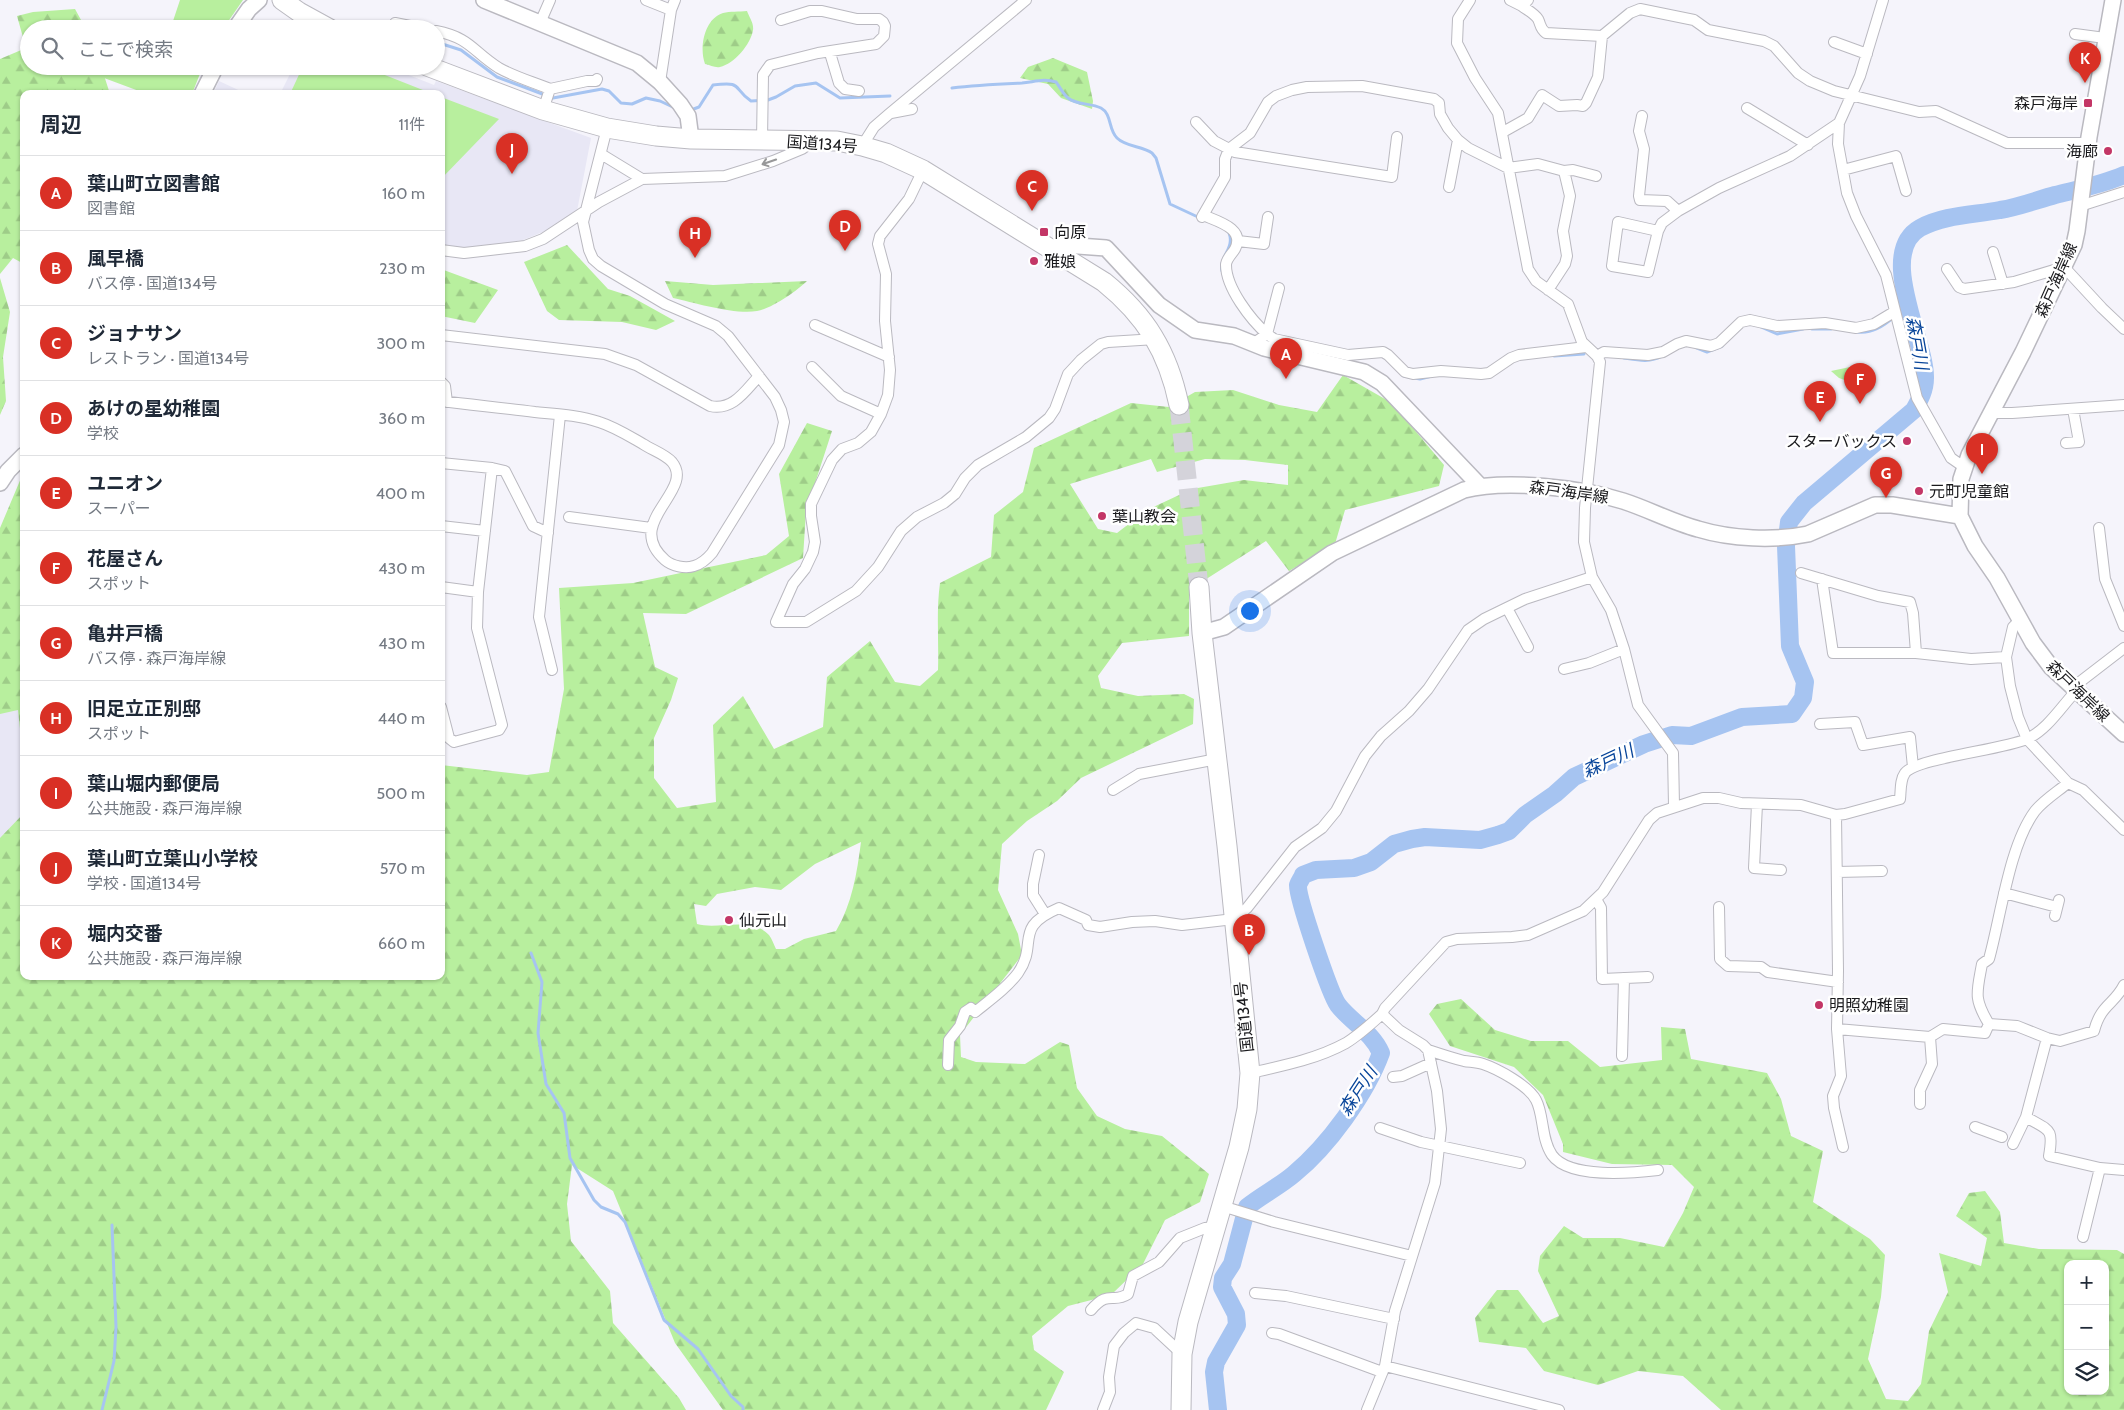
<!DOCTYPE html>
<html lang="ja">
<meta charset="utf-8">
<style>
body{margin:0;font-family:Cabin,"Noto Sans JP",sans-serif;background:#f6f6f7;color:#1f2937}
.controls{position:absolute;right:15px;bottom:15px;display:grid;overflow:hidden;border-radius:10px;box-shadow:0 1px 4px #0004}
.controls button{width:45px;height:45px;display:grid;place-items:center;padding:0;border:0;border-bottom:1px solid #e0e1e3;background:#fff;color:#1f2937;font:25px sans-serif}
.you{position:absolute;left:1249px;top:610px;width:18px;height:18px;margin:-12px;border:4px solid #fff;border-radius:50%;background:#1a73e8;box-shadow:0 0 0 8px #1a73e833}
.badge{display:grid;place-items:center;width:32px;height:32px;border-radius:50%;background:#d93025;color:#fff;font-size:16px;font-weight:700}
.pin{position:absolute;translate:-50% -41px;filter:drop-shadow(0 1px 2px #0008)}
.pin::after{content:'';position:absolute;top:26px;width:18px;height:15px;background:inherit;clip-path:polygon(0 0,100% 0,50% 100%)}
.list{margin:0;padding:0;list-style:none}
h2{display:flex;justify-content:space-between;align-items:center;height:65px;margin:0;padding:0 20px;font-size:21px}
h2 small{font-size:16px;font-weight:400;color:#747a83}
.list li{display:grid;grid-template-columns:32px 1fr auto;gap:15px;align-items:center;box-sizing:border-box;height:75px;padding:0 20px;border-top:1px solid #e0e1e3}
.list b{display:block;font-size:19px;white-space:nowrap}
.list p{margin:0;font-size:16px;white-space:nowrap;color:#747a83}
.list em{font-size:16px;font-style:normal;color:#747a83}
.icon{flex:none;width:28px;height:28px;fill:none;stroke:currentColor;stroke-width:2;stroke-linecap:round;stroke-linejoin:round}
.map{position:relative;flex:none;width:2124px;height:1410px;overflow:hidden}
.search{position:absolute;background:#fff;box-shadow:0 1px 4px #0004;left:20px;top:20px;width:425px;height:55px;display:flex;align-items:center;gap:12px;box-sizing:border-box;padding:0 18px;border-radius:28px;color:#747a83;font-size:19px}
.panel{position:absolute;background:#fff;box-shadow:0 1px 4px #0004;left:20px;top:90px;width:425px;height:890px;border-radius:10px}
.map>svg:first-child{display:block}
</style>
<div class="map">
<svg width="2124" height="1410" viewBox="0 0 2124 1410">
<defs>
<pattern id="forest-firs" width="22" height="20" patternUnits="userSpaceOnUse" patternTransform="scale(1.25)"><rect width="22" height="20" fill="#b8ef9e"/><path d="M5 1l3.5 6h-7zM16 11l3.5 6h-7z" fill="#9ecc88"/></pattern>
</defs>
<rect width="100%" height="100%" fill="#f5f4fb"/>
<path fill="#e8e7f5" d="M294 66H386L434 85 436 81 591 138 577 211 572 217 555 227 523 240 476 248 441 246V94H280Z
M219 81 247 94H213Z
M24 706V816L0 845V713Z"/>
<path fill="url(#forest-firs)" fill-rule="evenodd" d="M75 9 86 29H29V66H101L110 94H24V264L13 258 0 274V59L26 48 17 16 33 12Z
M747 11C749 17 754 23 753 30 751 44 734 64 720 67 715 68 710 65 705 64 699 48 704 19 723 13 730 11 739 12 747 11Z
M1053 58 1087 72 1093 101 1092 109 1061 98 1048 84 1020 78 1028 67Z
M567 245 608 289 630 296 675 321 656 330 622 322 559 320 547 311 524 262Z
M441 269 498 290 475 323 441 316Z
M0 278 10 312 3 357 6 401 0 415Z
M665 281 713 285 807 281C797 291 771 309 757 311 736 315 695 303 673 298Z
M1343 375 1392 403 1444 465 1439 486 1345 510 1335 544 1289 571 1266 541 1189 590V636L1122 643 1098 676 1101 688 1138 696 1184 694 1194 699 1193 724 1081 778 1057 801 1027 821 1002 844 998 890 1018 934 1022 955 960 1035 961 1057 976 1062 1025 1064 1060 1042 1069 1045 1077 1088 1097 1116 1125 1129 1162 1136 1209 1174 1200 1202 1165 1220 1143 1264 1111 1295 1068 1306 1032 1336 1034 1350 1064 1372 1046 1410H723L675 1343 613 1191 572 1165 567 1204 571 1241 610 1291 613 1323 679 1398 686 1410H0V838L24 813V976H441V765L527 775 549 772 564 689 559 588 633 583 766 555 789 536 779 474 807 423 832 431 806 511 803 558 686 614 643 613 655 667 678 678 671 700 654 738V778L677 808 716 802 713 725 743 696 774 749 823 727 827 677 870 641 895 682 920 686 938 670C939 641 936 612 940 583L991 557 994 515 1023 492 1034 448 1131 403 1169 407 1195 392 1233 390 1279 405 1317 412ZM1151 459 1157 472 1205 459 1245 460 1288 465V485L1244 480 1192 489 1147 510 1117 533 1098 529 1070 484ZM861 842C857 873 852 904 836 931L804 939 785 949H776C774 945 772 939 769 935 752 916 718 930 697 924L694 904 706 906 717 894 755 887 781 890 815 864Z
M24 471V766L18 710 0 714V528Z
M1461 999 1495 1030 1531 1041H1568L1600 1067 1662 1060 1661 1027 1685 1029 1691 1059 1767 1073 1781 1099 1791 1136 1823 1151 1813 1202 1870 1239 1885 1255 1881 1297 1868 1359 1886 1399 1908 1401 1921 1384 1929 1331 1948 1292 1939 1253 1981 1266 1987 1238 1956 1216 1969 1193 1985 1191 2000 1212 2004 1243 2039 1249 2117 1250 2124 1254V1410H1721L1683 1376 1638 1371 1598 1385 1544 1371 1526 1348 1479 1342 1475 1318 1497 1290H1518L1543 1323 1559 1316 1538 1271 1540 1256 1564 1226 1583 1238H1620L1664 1247 1683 1213 1694 1187 1672 1165 1612 1164 1563 1152V1144L1543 1095 1514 1067 1450 1046 1429 1014 1437 1004ZM2068 1264H2105V1391H2068Z"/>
<path fill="#b8ef9e" d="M180 0H243L223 29H134L139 24 171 27Z
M97 66H203L192 94H147L96 75Z
M303 66H362L433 94H290Z
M441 97 499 119 441 179Z
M1850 367 1854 379 1850 382 1839 378 1831 371Z"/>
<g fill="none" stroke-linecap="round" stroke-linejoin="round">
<path stroke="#a6c4f1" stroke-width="3" d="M436 42 461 50 497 77 553 98 602 89 609 91 621 103 632 104 646 98 660 101 677 109
M952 88C975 85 998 84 1022 83 1034 82 1044 78 1056 82 1060 87 1063 94 1068 98 1076 105 1091 103 1101 108 1112 114 1108 129 1117 138 1126 147 1142 146 1152 153L1156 158 1170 204 1200 218
M691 110 699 107 713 85C744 81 732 88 751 101L768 100 776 97 795 86 816 83 840 98 890 96
M1222 271C1219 257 1235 248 1229 233
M1899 314 1909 306
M1761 327 1777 334 1803 329
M1812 329H1831
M1857 332C1870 334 1884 326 1894 317
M1697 348 1707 352 1722 346
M1554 356 1584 354
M1624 358C1637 360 1650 363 1662 356
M1404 376 1420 379 1432 376
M531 953 542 982 538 1033 546 1084 564 1113 570 1158 594 1200 601 1207 618 1214 625 1222 664 1320 698 1349 731 1396 743 1407V1410
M102 1410 114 1361 116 1327 112 1225"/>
<path stroke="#a6c4f1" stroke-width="18" d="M1218 1410 1214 1372 1216 1362 1237 1325 1236 1314 1222 1287 1223 1278 1232 1264 1247 1207C1262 1195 1280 1186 1294 1174 1328 1146 1366 1094 1381 1053 1372 1032 1351 1022 1338 1005 1330 994 1297 897 1298 885 1299 882 1302 878 1303 875L1316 870 1354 868 1371 862 1394 844 1412 839 1425 837 1480 840 1498 835 1509 831 1525 815 1555 794 1574 777 1644 744 1672 735 1691 736 1742 717 1792 714 1803 698 1805 682 1790 646 1786 546 1789 522 1804 503 1914 410C1920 399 1925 390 1925 378 1926 341 1876 253 1920 228 1944 215 1973 215 2000 210 2019 207 2037 200 2055 195 2079 189 2101 185 2124 175"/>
<path stroke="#d4d3da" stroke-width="19" stroke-dasharray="19 9" stroke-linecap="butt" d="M1179 405 1199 587"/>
<g stroke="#bab9c0" stroke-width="12">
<path id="street" d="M646 0 671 10
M1470 0 1458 19 1457 43 1475 78 1498 113 1528 269 1536 281 1568 304 1582 342 1597 356 1600 362 1585 508 1584 542 1592 577 1611 610 1624 649 1638 705 1673 753 1674 806
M1510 0 1522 6 1528 0
M1522 6C1527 10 1534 13 1538 19 1541 25 1540 29 1546 33L1602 36
M395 23 425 29
M540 23 550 0
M436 31C471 38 472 51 499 68 515 77 533 82 550 89L543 110
M2075 34 2105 38
M1834 42 1867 54
M830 53 839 83 845 89 859 91
M660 82 671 10 675 0
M550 89 587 81H596L597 79
M1747 108 1808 145
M891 113 912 109
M1642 116 1639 131 1644 149 1639 196 1640 200 1667 201 1678 211
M1196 122 1214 141 1235 152 1392 177 1397 137
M1839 123 1838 144 1847 193 1856 216 1886 275 1917 398 1951 458 1964 467
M1503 132 1528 118 1542 95 1559 106 1577 105 1583 106 1586 103 1598 77 1602 36 1630 13 1640 9 1694 20 1708 30 1764 41 1774 46 1798 73 1810 81 1834 91 1919 112 1936 111 2007 143H2088
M762 140 763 75 770 65 818 53 876 44 884 36 885 26 883 22 879 19H857L822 11H810L781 20
M862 146 874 127 889 114 1026 0
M601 154 642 179 725 176 773 161 802 149 812 142
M923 170 909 199 880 236 878 244 886 274 885 321 890 370 888 395 881 414 871 432 858 443 842 449 832 460 811 504V516L815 542 813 552 805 569 793 584 776 622H806L856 591 878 567 901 531 917 517 944 503 955 494 965 478 978 465 1026 437 1049 418 1055 409 1068 374 1081 360 1101 344 1108 342 1156 339
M1843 170 1896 156 1906 191
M1564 171 1573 170 1596 176
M1449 187 1458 140
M2080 206 2124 192
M1203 215C1216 221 1246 228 1235 249 1232 254 1226 259 1226 265 1226 288 1251 320 1267 334L1279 288
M1202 217 1225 177V159L1229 149 1250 133 1268 102 1276 96 1292 90 1307 87 1362 86 1434 99 1439 103 1440 114 1448 128 1458 140 1468 148 1508 168 1538 164 1564 171 1570 196 1563 231 1567 256 1565 264 1548 290
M1658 231 1648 272 1612 266 1618 222 1658 231 1662 223 1678 211 1719 188 1790 156 1839 123 1860 76 1883 0
M1238 241 1264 244 1268 217
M441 250 464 253 525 246 543 239 599 202 642 179
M1993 252 2003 284
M1947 269 1959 287 1964 289 2014 282 2064 267 2102 308 2124 329
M815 325 889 357
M441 335 605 354 636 365 710 406C733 411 745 391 759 376
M1254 343 1267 334 1274 339 1348 355 1383 352 1388 355 1405 372 1413 374 1441 371 1481 374 1489 373 1511 358 1519 355 1586 347
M1597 356 1604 352 1648 355 1663 352 1677 344 1686 341 1711 346 1719 343 1741 322 1750 320 1777 326 1825 323 1856 328 1874 324 1894 312
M812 367 841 396 881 414
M441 382 445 386 447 402
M441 401C473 405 504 408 535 412 556 414 579 415 599 422 615 427 629 436 643 444 652 450 665 454 672 462 696 491 622 522 665 560 672 566 685 569 694 566 701 564 707 559 712 553L779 445 784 422 781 410 775 397 728 336 716 326 665 304 601 266 593 259 589 250 583 222 607 128
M1991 413H2012L2124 405
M2066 443 2079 442 2073 409
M441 463 492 468 478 592 477 628 502 725 499 730 454 742 449 738 441 707
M492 468 505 471 533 526 548 533
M569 517 651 528
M441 526 485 531
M2099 528 2105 579 2124 626
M1801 573 1878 596 1910 602 1913 613 1916 653 1971 659 2006 657
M1822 579 1833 653H1916
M441 587 478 592
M1507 608 1528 647
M2020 620 2013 627 2006 657 2010 686 2018 717 2027 739 2068 783 2083 790 2124 830
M1564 669 1589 663 1624 649
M552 670 539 617 560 415
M2072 688 2124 648
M1820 724 1855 722 1863 745 1910 737 1913 767
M1113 790 1139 774 1217 759
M1757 804 1754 868 1781 870
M1836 815 1838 971 1837 1029 1841 1076 1833 1096 1834 1108 1843 1147
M1039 855 1033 884V895L1045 914
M1837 872 1882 871
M2004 893 2057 907
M1596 899 1601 908 1602 979 1648 977
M1719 907 1720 959 1728 966 1761 967 1768 972 1838 982
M2055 916 2059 900
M1382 1014 1385 1008 1446 942 1457 939 1512 937 1528 935 1583 911 1603 892 1649 820 1657 813 1703 798H1719L1741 803 1801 805 1836 815 1845 814 1900 799C1901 790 1900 780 1905 773 1917 758 2002 750 2027 739 2047 730 2061 707 2076 691
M1989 1024 2017 1026 2047 1038
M1837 1029 1930 1037 1932 1064 1920 1090V1104
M1930 1037 1943 1029 1985 1033 1989 1024C1973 998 1977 992 1982 964L1989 959C2001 916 2009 846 2035 811 2044 800 2057 792 2068 783
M1428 1050C1440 1054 1452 1058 1464 1061 1470 1062 1477 1062 1483 1064 1498 1069 1529 1086 1536 1100 1544 1115 1541 1139 1552 1155 1569 1179 1633 1173 1658 1170
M1622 1056 1624 978
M948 1065 949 1040 960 1026 965 1012 971 1008 975 1012C990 1000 1007 988 1018 973 1039 943 1012 928 1059 908L1086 920 1088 925 1100 927 1132 922 1155 921 1182 925 1234 919 1247 908 1295 847 1322 828 1336 811 1365 756 1381 736 1409 711 1428 689 1468 630 1484 619 1525 599 1592 577
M1250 1073C1282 1066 1317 1059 1346 1043 1359 1035 1371 1024 1382 1014L1399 1030 1423 1045 1428 1050 1437 1091 1441 1129 1435 1183 1395 1311 1385 1366 1367 1410
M1393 1077 1402 1076 1431 1063
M2026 1117C2049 1131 2054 1127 2049 1156L2100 1168 2124 1170
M1975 1127 2002 1137
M1380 1128 1421 1142 1520 1163
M2013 1144 2026 1117 2047 1038 2060 1041 2094 1031C2101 1004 2114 1005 2124 985
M1222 1206 1274 1222 1412 1256
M2083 1237 2100 1168
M1255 1293 1286 1296 1394 1319
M1091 1310C1109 1289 1113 1304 1128 1294L1133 1276 1159 1262 1180 1238 1205 1228 1216 1227
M1272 1333 1279 1334 1382 1372
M1385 1366 1559 1410
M1103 1410 1110 1392 1109 1377 1114 1346 1124 1333 1136 1323 1154 1328 1182 1354"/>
</g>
<g stroke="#bab9c0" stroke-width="18">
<path id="secondary" d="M484 0 637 63 660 82 680 104 688 116 691 139
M2113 0 2089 137 2077 231 2074 245 2023 352 1969 455 1961 479 1960 516 1975 546 1997 578 2033 643 2051 667 2124 734
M235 29 249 9 259 0
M202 94 216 66
M1050 249 1064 245 1106 248 1159 305 1195 330 1234 336 1264 348 1364 372 1382 383 1480 486
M0 483 8 471 24 455
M1202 633 1224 627 1332 553 1464 490C1506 479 1582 488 1623 501 1648 509 1672 522 1698 529 1731 539 1774 541 1808 534L1875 505H1892L1960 516"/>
</g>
<g stroke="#bab9c0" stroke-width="21">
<path id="highway" d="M282 0 299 12 330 29
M427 66 543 110 607 128 656 136 691 139 837 141 862 146 886 153 923 170 1104 282C1146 316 1168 352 1179 405
M1181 1410 1182 1354 1188 1322 1239 1147 1247 1109 1250 1073 1227 846 1202 633 1199 587"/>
</g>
<use href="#street" stroke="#fff" stroke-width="10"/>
<use href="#secondary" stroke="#fff" stroke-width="15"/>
<use href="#highway" stroke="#fff" stroke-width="19"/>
</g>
<defs><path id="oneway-shaft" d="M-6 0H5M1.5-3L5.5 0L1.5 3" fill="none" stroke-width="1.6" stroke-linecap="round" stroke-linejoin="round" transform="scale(1.25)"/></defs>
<use stroke="#989899" href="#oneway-shaft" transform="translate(769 162) rotate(161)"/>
<g fill="#c33666" stroke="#fff" stroke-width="2">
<rect x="2083" y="98" width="10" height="10" rx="2.5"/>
<circle cx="2108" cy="151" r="5"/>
<rect x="1039" y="227" width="10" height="10" rx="2.5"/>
<circle cx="1034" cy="261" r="5"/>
<circle cx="1907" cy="441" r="5"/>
<circle cx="1919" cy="491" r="5"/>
<circle cx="1102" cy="516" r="5"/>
<circle cx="729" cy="920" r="5"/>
<circle cx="1819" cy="1005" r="5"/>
</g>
<g text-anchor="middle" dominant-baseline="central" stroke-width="5" stroke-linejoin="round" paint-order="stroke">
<g font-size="16" fill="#1a1a1d" stroke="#fff" text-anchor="start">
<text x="2078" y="103" text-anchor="end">森戸海岸</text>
<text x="2098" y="151" text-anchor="end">海廊</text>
<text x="1054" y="232">向原</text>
<text x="1044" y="261">雅娘</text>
<text x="1897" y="441" text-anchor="end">スターバックス</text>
<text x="1929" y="491">元町児童館</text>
<text x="1112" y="516">葉山教会</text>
<text x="739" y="920">仙元山</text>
<text x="1829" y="1005">明照幼稚園</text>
</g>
<g font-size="16" fill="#1a1a1d" stroke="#fff">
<text transform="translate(822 144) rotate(4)">国道134号</text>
<text transform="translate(2056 280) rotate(-66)">森戸海岸線</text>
<text transform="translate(1569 492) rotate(8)">森戸海岸線</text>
<text transform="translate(2078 691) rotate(44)">森戸海岸線</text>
<text transform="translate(1244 1017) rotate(-96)">国道134号</text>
</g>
<g font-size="18" font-style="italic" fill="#08459a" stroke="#fff">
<text transform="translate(1917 343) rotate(80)">森戸川</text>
<text transform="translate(1608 761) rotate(-25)">森戸川</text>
<text transform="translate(1358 1091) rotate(-57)">森戸川</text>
</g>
</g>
</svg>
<div class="controls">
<button>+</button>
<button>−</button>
<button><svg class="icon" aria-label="layers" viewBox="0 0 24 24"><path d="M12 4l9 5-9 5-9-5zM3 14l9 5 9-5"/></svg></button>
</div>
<div class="you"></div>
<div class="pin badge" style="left:1286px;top:379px">A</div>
<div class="pin badge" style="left:1249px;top:955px">B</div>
<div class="pin badge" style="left:1032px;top:211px">C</div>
<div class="pin badge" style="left:845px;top:251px">D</div>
<div class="pin badge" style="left:1820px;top:422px">E</div>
<div class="pin badge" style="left:1860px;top:404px">F</div>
<div class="pin badge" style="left:1886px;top:498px">G</div>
<div class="pin badge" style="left:695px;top:258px">H</div>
<div class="pin badge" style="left:1982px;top:474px">I</div>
<div class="pin badge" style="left:512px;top:174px">J</div>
<div class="pin badge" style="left:2085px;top:83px">K</div>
<div class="search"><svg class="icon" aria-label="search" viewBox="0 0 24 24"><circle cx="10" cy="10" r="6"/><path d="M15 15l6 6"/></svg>ここで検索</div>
<section class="panel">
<h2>周辺<small>11件</small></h2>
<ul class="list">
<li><span class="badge">A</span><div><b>葉山町立図書館</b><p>図書館</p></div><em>160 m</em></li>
<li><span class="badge">B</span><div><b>風早橋</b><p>バス停 · 国道134号</p></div><em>230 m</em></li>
<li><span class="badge">C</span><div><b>ジョナサン</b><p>レストラン · 国道134号</p></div><em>300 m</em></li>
<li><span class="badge">D</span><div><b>あけの星幼稚園</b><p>学校</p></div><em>360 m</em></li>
<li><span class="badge">E</span><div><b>ユニオン</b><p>スーパー</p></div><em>400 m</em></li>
<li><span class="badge">F</span><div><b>花屋さん</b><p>スポット</p></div><em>430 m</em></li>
<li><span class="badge">G</span><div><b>亀井戸橋</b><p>バス停 · 森戸海岸線</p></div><em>430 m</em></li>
<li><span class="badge">H</span><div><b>旧足立正別邸</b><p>スポット</p></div><em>440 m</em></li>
<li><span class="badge">I</span><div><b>葉山堀内郵便局</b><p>公共施設 · 森戸海岸線</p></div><em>500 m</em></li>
<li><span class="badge">J</span><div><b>葉山町立葉山小学校</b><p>学校 · 国道134号</p></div><em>570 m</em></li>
<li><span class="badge">K</span><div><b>堀内交番</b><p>公共施設 · 森戸海岸線</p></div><em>660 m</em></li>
</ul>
</section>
</div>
